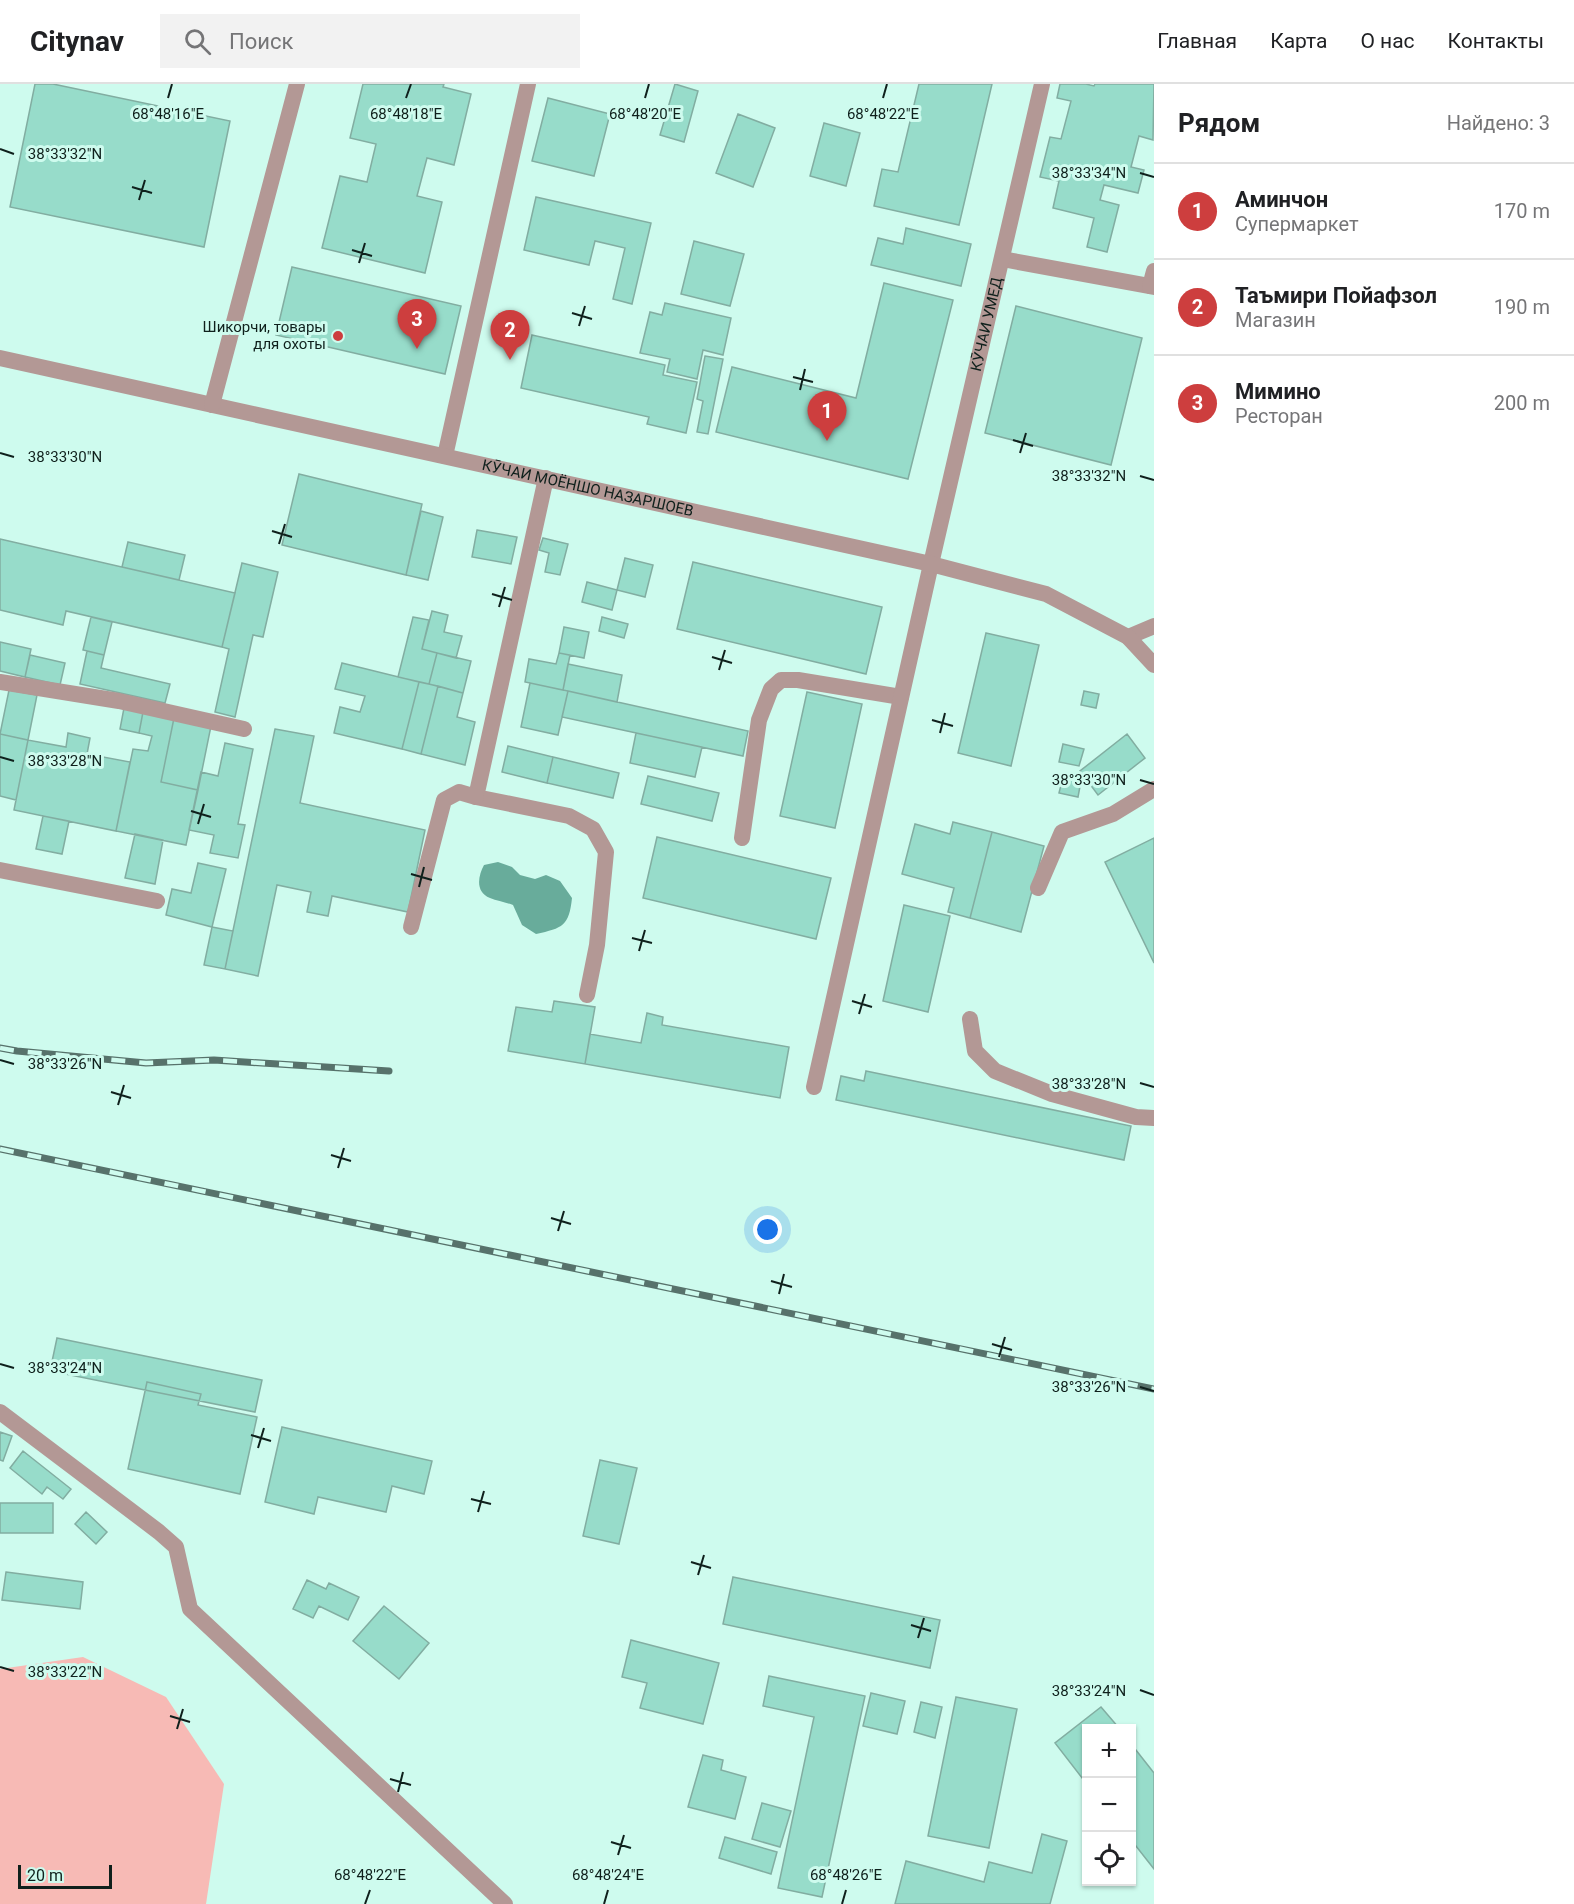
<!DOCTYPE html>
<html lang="ru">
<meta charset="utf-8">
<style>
body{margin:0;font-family:Roboto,sans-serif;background:#f2f2f2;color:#202124}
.controls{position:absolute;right:18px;bottom:18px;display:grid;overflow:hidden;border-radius:0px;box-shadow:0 2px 4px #0004}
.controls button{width:54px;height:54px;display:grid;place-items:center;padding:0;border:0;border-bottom:2px solid #e0e0e0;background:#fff;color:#202124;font:30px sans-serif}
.scale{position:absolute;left:18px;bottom:15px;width:94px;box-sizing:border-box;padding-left:6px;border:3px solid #0f201c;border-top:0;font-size:16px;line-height:21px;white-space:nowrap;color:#0f201c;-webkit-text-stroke:4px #cefbee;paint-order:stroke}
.you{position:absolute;left:768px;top:1146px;width:21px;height:21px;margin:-15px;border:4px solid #fff;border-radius:50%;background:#1a73e8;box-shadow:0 0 0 9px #1a73e833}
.badge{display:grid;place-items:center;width:39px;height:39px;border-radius:50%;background:#cd3e3e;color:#fff;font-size:20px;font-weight:700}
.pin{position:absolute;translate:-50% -50px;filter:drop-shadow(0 2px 3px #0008)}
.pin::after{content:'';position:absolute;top:32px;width:21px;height:18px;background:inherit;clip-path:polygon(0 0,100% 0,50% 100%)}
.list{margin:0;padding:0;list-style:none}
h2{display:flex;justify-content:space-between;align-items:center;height:78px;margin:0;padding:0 24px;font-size:26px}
h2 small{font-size:20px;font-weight:400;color:#757577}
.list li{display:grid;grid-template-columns:39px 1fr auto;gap:18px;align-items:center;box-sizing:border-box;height:96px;padding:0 24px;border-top:2px solid #e0e0e0}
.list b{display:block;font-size:22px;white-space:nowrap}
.list p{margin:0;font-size:20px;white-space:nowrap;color:#757577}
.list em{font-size:20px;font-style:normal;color:#757577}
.icon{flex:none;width:33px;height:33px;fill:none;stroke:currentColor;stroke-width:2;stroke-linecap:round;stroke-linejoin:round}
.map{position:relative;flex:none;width:1154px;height:1820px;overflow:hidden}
header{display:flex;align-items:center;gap:36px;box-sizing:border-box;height:84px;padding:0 30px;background:#fff;border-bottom:2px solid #e0e0e0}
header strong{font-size:28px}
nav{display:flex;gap:33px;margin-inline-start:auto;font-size:21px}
.search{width:420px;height:54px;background:#f2f2f2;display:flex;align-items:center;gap:15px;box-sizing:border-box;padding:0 21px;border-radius:0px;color:#757577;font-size:22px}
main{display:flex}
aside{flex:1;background:#fff}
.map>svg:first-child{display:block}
</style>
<header>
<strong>Citynav</strong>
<div class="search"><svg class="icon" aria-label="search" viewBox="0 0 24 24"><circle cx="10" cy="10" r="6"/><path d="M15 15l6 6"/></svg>Поиск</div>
<nav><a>Главная</a><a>Карта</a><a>О нас</a><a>Контакты</a></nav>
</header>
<main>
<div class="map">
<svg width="1154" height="1820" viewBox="0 0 1154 1820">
<rect width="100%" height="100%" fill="#cefbee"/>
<path fill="#f7bab5" d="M83 1573 166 1613 224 1700 206 1820H0V1585Z"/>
<path fill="#68ac9b" d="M498 778 512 783 520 791 535 795 546 791 560 797 572 814C569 842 563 844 536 850L522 841 513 821C505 818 497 817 490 814 475 808 478 792 484 781Z"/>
<path fill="#97dcca" stroke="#82ada1" stroke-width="1.5" d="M35 0H53L230 37 204 163 10 123Z
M363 0H444L443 3 471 10 454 81 427 74 417 112 442 118 425 189 322 164 340 92 367 98 376 60 350 54Z
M675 0 698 7 684 58 660 51Z
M919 0H992L959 141 874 122 882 85 898 88Z
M1060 0H1086L1094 2 1095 0H1154L1153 56 1139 52 1131 83 1144 86 1138 109 1104 101 1100 116 1119 121 1107 168 1087 163 1094 134 1053 124 1059 97 1040 93 1050 53 1061 55 1071 17 1057 14Z
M548 14 610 30 594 92 532 77Z
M738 30 775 44 753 103 716 89Z
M824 39 860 49 846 102 810 92Z
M536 113 651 139 632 220 613 215 625 164 595 157 589 181 524 166Z
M906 144 971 160 961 202 871 181 878 154 903 160Z
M694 157 744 170 730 222 681 210Z
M292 183 461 222 445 290 276 251Z
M884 199 953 216 908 395 716 348 732 283 856 314Z
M665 219 731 234 723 271 703 266 697 295 667 288 670 275 640 269 650 228 662 231Z
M1016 222 1142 254 1111 381 985 349Z
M532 251 665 281 663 291 697 298 686 349 647 340 649 333 521 304Z
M705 272 723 275 708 350 697 348 703 317 697 315Z
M299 390 422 420 406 491 282 461Z
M421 427 443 433 428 496 406 491Z
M477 446 517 453 511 480 472 473Z
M543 454 568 460 560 491 545 488 549 469 539 466Z
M0 455 235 509 222 563 66 527 63 541 0 526Z
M128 458 185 471 179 496 122 483Z
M625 474 653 481 645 513 617 506Z
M693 478 882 523 866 590 677 545Z
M242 479 278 488 263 553 253 551 235 633 215 628 229 565 222 563Z
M587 498 617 506 612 526 582 518Z
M432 527 448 531 444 548 462 552 456 574 422 565Z
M91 533 112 538 104 571 83 566Z
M413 533 429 536 422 565 437 569 429 600 398 593Z
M602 533 628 540 624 554 599 547Z
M564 543 589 548 584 574 559 569Z
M986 549 1039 561 1011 682 958 669Z
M0 558 31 565 25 593 0 587Z
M87 567 104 571 101 584 170 600 165 619 80 600Z
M437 569 471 577 463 609 429 600Z
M559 569 570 571 563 606 525 598 529 575 556 580Z
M30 571 65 579 60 601 25 593Z
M342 579 419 598 402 665 334 649 340 623 360 628 365 612 335 605Z
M568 580 622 591 617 618 563 606Z
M419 598 438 602 421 670 402 665Z
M530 599 568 607 558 651 521 643Z
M438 602 463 609 457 633 475 638 465 681 421 670Z
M9 606 37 611 28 656 0 650Z
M568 607 748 647 743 672 562 633Z
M1084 607 1099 610 1096 624 1081 621Z
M807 608 862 620 835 744 780 732Z
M124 624 143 628 139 649 120 645Z
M143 628 174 634 161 698 198 706 186 761 116 747 133 665 148 667 152 652 139 649Z
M174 634 211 642 198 706 161 698Z
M275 645 314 652 300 719 425 746 408 828 332 812 328 832 307 828 311 808 277 801 258 892 225 885Z
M68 649 90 654 87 670 130 678 116 747 14 726 28 656 66 663Z
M636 649 702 663 695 693 630 679Z
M0 650 28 656 16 716 0 712Z
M1127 650 1145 674 1098 711 1080 687Z
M225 659 253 665 238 740 245 741 238 774 210 769 214 751 189 746 201 688 218 692Z
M1063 660 1084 665 1079 682 1059 678Z
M508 662 553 673 547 699 502 688Z
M553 673 619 689 613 714 547 699Z
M648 692 719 709 712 737 641 720Z
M1063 693 1081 697 1078 713 1059 709Z
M43 732 69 737 62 770 36 765Z
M953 738 992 748 970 834 948 828 954 804 902 790 915 740 950 750Z
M992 748 1044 762 1021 848 970 834Z
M135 750 163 756 155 800 125 794Z
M657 753 831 794 816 855 643 814Z
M1154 754V879L1105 778Z
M198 779 226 785 212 843 166 831 172 805 191 809Z
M904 821 950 832 928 928 883 917Z
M212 843 233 847 225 885 204 881Z
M554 917 595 923 585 980 508 967 516 923 552 928Z
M647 929 663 933 662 941 789 963 780 1014 585 980 590 950 641 959Z
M866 987 1131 1042 1124 1076 836 1016 841 992 864 997Z
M57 1254 262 1296 255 1328 50 1287Z
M147 1298 201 1310 198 1321 257 1333 240 1410 128 1385Z
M282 1343 432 1377 424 1410 392 1402 386 1428 318 1413 314 1430 265 1418Z
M0 1348 12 1352 3 1377 0 1376Z
M23 1367 71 1405 63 1415 47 1403 42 1410 10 1384Z
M600 1376 637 1384 619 1460 583 1452Z
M0 1419H53V1449H0Z
M86 1428 107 1448 96 1460 75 1440Z
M6 1488 83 1498 80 1525 2 1516Z
M733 1493 940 1536 930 1584 723 1540Z
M307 1496 326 1505 329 1499 359 1513 348 1536 319 1522 313 1534 293 1525Z
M384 1522 429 1559 399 1595 353 1557Z
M631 1556 719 1579 703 1640 640 1624 647 1599 622 1593Z
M769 1592 865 1612 822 1813 778 1804 814 1633 763 1622Z
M871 1609 905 1617 897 1650 863 1642Z
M956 1613 1017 1625 989 1764 928 1752Z
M921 1618 942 1623 935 1654 914 1648Z
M1101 1623 1119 1644H1086V1699L1055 1659Z
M1132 1661 1154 1689V1785L1132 1757Z
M703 1671 723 1676 721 1686 746 1693 735 1735 688 1723Z
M762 1719 791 1727 780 1763 752 1755Z
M1042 1750 1067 1757 1050 1820H895L906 1777 984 1798 989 1778 1032 1789Z
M725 1753 777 1768 771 1790 719 1774Z"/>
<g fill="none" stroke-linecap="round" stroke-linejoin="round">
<g stroke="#b39895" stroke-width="16">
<path d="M1002 175 1154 203"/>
<path d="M1150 202 1154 187"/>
<path d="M445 372 528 0"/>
<path d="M546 394 476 713 569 732 593 745 606 768 597 861 587 911"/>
<path d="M1128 553 1154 542"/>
<path d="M742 754 759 636 771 605 781 596H798L901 613"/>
<path d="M0 786 157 817"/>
<path d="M1038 804 1062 748 1113 730 1154 705"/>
<path d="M411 843 444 716 459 708 476 713"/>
<path d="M970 935 975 967 995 987 1052 1010 1136 1033 1154 1034"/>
<path id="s1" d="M814 1003 931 480 1042 0"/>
<path d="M0 1328 159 1448 176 1463 190 1525 505 1820"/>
</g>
<g stroke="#b39895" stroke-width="16">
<path id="s2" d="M0 274 931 480 1046 510 1128 553 1154 581"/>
<path d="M212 321 297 0"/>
<path d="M0 598 119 617 244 645"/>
</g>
<g stroke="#57726b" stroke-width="7">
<path id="rail" d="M0 964 17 967 146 979 214 976 389 987
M0 1065 1154 1305"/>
</g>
<use href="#rail" stroke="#cefbee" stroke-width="4.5" stroke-dasharray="14" stroke-linecap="butt"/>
</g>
<path fill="none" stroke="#0f201c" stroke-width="2" d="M168 14 172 0M406 14 411 0M645 14 649 0M883 14 887 0M0 65 14 70M1140 89 1154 93M132 103 152 109M139 116 145 96M352 166 372 172M359 179 365 159M572 229 592 235M579 242 585 222M793 293 813 298M800 306 805 285M1013 356 1033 362M0 369 14 373M1020 369 1026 349M1140 392 1154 396M272 447 292 453M279 460 285 440M492 510 512 516M499 523 505 503M712 573 732 579M719 586 725 566M932 636 953 642M940 649 945 629M0 673 14 677M1140 696 1154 700M191 727 211 733M198 740 204 720M411 790 432 796M419 803 424 783M632 854 652 859M639 867 645 846M852 917 872 923M859 930 865 910M0 976 14 980M1140 999 1154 1003M111 1008 131 1014M118 1021 124 1001M331 1071 351 1077M338 1084 344 1064M551 1134 571 1140M558 1147 564 1127M771 1197 792 1203M779 1210 784 1190M992 1260 1012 1266M999 1273 1005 1253M0 1280 14 1284M1140 1303 1154 1307M251 1351 271 1357M258 1364 264 1344M471 1415 491 1420M478 1428 484 1407M691 1478 711 1484M698 1491 704 1471M911 1541 931 1547M918 1554 924 1534M0 1583 14 1587M1140 1606 1154 1611M170 1632 190 1638M177 1645 183 1625M390 1695 411 1701M398 1708 403 1688M611 1758 631 1764M618 1771 624 1751M365 1820 370 1806M604 1820 608 1806M842 1820 846 1806"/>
<circle fill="#cd3e3e" stroke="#cefbee" stroke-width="2" cx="338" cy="252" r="6"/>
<g text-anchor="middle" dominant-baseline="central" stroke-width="6" stroke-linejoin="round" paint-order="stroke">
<g font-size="15" fill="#0f201c" stroke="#cefbee">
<text stroke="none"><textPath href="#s1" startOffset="782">КӮЧАИ УМЕД</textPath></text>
<text stroke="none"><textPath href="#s2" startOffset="602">КӮЧАИ МОЁНШО НАЗАРШОЕВ</textPath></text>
</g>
<g font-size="15" fill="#0f201c" stroke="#cefbee" text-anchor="end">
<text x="326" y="243">Шикорчи, товары<tspan x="326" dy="17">для охоты</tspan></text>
</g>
</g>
<g font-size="15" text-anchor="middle" fill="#0f201c" stroke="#cefbee" stroke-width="6" stroke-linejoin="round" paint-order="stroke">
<text x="168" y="35">68°48'16"E</text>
<text x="406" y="35">68°48'18"E</text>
<text x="645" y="35">68°48'20"E</text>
<text x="883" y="35">68°48'22"E</text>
<text x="65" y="75">38°33'32"N</text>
<text x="1089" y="94">38°33'34"N</text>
<text x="65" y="378">38°33'30"N</text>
<text x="1089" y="397">38°33'32"N</text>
<text x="65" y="682">38°33'28"N</text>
<text x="1089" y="701">38°33'30"N</text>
<text x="65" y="985">38°33'26"N</text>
<text x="1089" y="1005">38°33'28"N</text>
<text x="65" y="1289">38°33'24"N</text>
<text x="1089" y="1308">38°33'26"N</text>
<text x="65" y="1593">38°33'22"N</text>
<text x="1089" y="1612">38°33'24"N</text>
<text x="370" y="1796">68°48'22"E</text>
<text x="608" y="1796">68°48'24"E</text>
<text x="846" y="1796">68°48'26"E</text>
</g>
</svg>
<div class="controls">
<button>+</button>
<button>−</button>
<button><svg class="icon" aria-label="locate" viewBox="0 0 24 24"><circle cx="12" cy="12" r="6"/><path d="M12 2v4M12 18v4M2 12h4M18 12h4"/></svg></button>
</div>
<div class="scale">20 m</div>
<div class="you"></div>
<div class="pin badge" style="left:827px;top:357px">1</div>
<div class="pin badge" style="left:510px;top:276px">2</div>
<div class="pin badge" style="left:417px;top:265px">3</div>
</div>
<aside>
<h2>Рядом<small>Найдено: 3</small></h2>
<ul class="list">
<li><span class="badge">1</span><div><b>Аминчон</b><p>Супермаркет</p></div><em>170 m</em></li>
<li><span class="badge">2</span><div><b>Таъмири Пойафзол</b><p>Магазин</p></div><em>190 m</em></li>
<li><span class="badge">3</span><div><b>Мимино</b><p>Ресторан</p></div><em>200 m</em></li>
</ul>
</aside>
</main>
